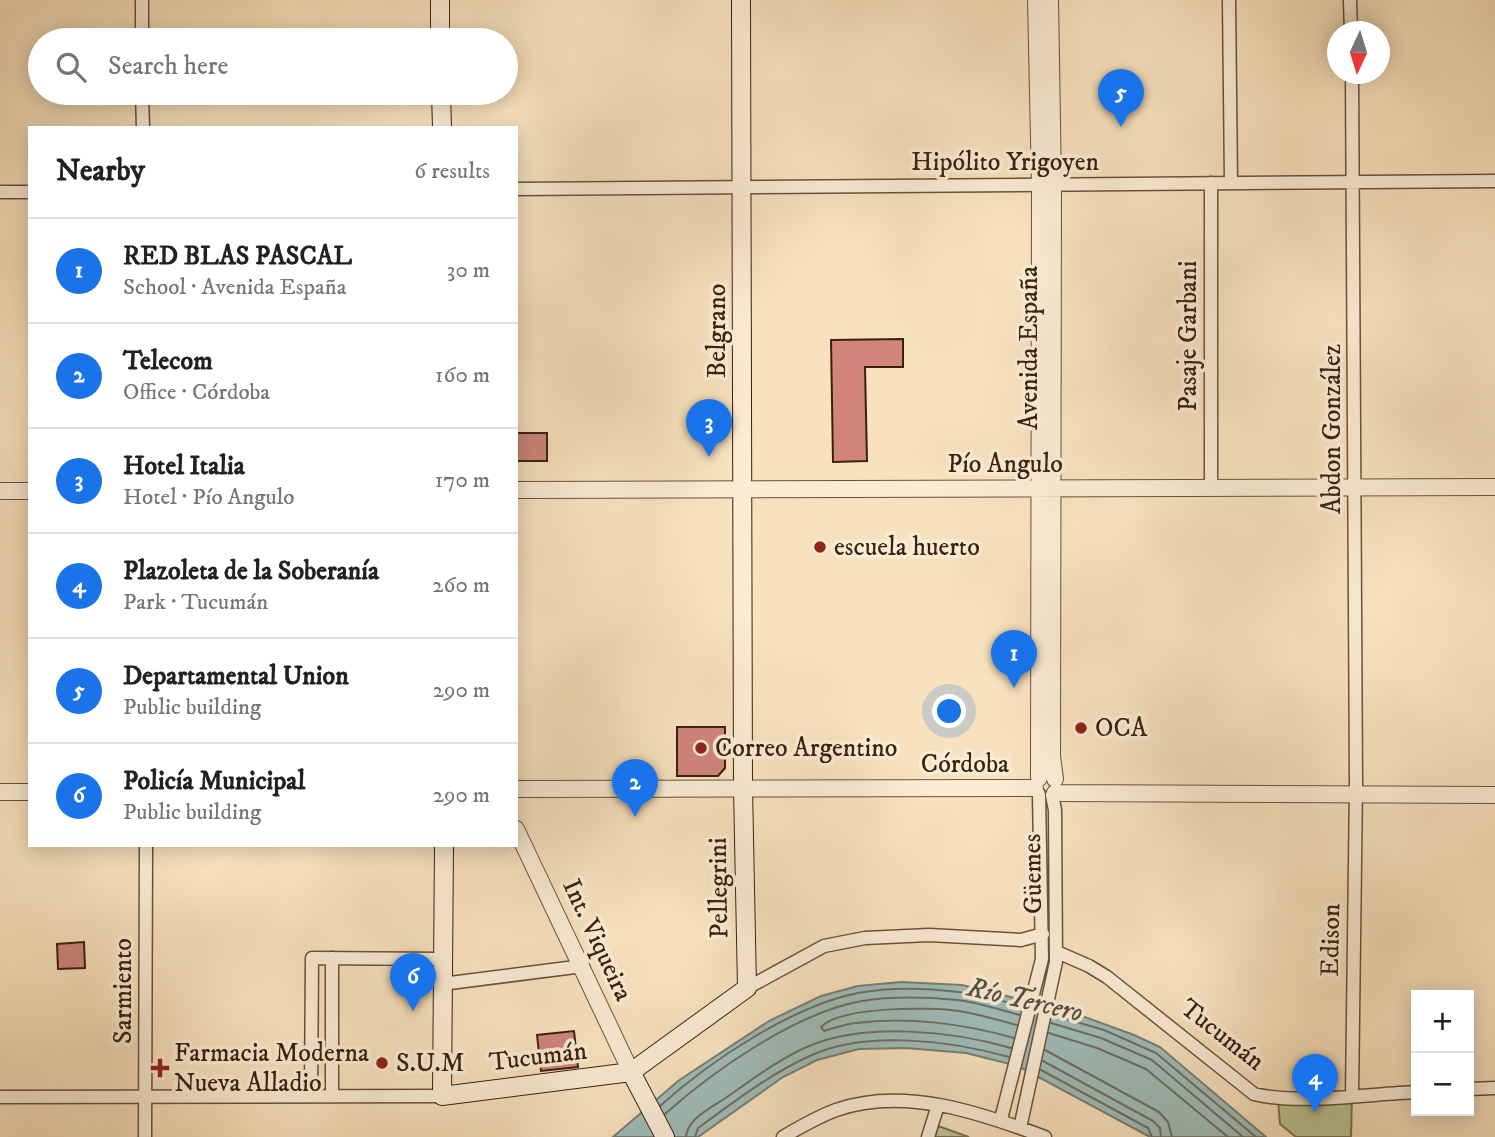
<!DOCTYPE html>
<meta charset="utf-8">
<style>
body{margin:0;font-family:"IM FELL DW Pica",serif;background:#f2f2f2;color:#202124}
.controls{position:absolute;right:21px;bottom:21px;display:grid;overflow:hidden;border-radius:0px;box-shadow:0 4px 18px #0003}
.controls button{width:63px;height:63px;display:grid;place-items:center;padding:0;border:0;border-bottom:2px solid #e0e0e0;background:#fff;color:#202124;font:35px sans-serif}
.compass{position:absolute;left:1327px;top:21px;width:63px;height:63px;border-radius:50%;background:#fff;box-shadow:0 4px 18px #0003;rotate:184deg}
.you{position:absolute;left:950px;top:712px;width:24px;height:24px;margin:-18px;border:5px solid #fff;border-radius:50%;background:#1a73e8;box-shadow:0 0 0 10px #1a73e833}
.badge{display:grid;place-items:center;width:46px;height:46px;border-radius:50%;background:#1a73e8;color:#fff;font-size:23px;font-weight:700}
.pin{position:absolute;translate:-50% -58px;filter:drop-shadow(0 2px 4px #0008)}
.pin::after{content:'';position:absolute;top:37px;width:24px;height:21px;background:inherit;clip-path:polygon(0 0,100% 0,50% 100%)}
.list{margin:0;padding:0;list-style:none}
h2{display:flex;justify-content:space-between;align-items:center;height:91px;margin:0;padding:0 28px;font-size:30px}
h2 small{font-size:23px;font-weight:400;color:#757577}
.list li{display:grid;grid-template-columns:46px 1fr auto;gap:21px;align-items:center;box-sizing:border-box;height:105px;padding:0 28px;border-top:2px solid #e0e0e0}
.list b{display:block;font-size:26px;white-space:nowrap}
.list p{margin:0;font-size:23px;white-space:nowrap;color:#757577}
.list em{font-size:23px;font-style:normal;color:#757577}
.icon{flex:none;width:38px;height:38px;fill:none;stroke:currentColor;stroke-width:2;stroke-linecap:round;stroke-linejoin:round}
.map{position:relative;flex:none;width:1495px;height:1137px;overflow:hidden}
.search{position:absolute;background:#fff;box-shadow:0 4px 18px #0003;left:28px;top:28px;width:490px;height:77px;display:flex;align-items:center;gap:18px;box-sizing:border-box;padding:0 24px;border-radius:38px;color:#757577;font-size:26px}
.panel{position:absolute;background:#fff;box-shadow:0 4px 18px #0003;left:28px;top:126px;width:490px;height:721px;border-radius:0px}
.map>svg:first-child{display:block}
</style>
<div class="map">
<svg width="1495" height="1137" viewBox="0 0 1495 1137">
<rect width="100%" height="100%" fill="#f8e2be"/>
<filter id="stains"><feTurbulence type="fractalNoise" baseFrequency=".00286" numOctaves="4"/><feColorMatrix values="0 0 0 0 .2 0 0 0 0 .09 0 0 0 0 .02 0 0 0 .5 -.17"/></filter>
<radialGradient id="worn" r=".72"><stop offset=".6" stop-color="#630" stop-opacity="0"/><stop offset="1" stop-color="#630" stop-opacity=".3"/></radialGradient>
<path fill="#bac494" stroke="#7a7251" stroke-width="2" d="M1352 1095 1351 1137H1296L1280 1124 1278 1100Z
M938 1126 969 1137H935Z"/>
<path fill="#9fbcb9" stroke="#777e75" stroke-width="2" d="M901 982 962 985 1071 1012 1134 1035 1160 1047 1266 1137H1150L1018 1066 966 1053 906 1048 859 1049 817 1060 783 1077 698 1137H613L678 1081 769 1021 821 996 858 986Z"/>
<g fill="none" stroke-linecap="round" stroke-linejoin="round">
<path stroke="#6c6e64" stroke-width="2" d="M1053 1015 1104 1030 1156 1053 1256 1137
M1051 1023 1101 1038 1152 1060 1243 1137
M1049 1033 1097 1048 1146 1069 1228 1137
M1014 1038C965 1024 907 1016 856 1023 845 1024 835 1028 824 1031L821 1027C841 1006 930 1007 959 1011 978 1014 998 1020 1017 1025
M1045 1050 1159 1112 1168 1122 1172 1137
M1043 1061 1153 1121 1160 1128 1161 1137
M1041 1070 1148 1128 1152 1137
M660 1106C710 1061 792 1006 858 993 890 987 927 988 959 992 980 994 1001 1001 1022 1006
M665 1114C713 1071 797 1012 862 1001 893 996 926 997 957 1000 978 1002 999 1010 1020 1015
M686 1137C687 1118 713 1107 727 1097 753 1079 779 1059 809 1046 867 1022 952 1031 1011 1048
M695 1137 698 1128C734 1102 771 1073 812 1055 867 1030 952 1041 1009 1057"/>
</g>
<path fill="#d0847c" stroke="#3a210e" stroke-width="2" d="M903 339V367H865L867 461 833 462 831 340Z
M516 433H547V461H516Z
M677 727H725V768L718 776H677Z
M84 942 85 968 58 969 57 944Z
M574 1031 578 1067 541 1071 537 1035Z"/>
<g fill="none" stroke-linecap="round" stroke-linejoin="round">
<g stroke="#6a513a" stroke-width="15">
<path id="minor" d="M142 0V40
M1229 0 1231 183
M1350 0 1351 32
M1352 74 1356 785 1352 1095
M142 93 143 128
M1211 183V488
M516 189 1495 181
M0 192H30
M1057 952 1089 966 1107 977 1254 1094C1300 1105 1368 1094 1416 1092
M442 984 583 966
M747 988 824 946 865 938 929 935 1021 940 1043 934
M1469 1089 1495 1088
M311 1096 312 958 442 959
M332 1096V958
M0 1097 442 1096
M1001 1119 1042 959 1039 794
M1020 1128 1056 962 1055 810 1052 795
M145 1137 146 845
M783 1137C800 1127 817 1117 836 1110 904 1086 981 1113 1045 1137
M928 1137 938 1105"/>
</g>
<g stroke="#6a513a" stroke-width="18">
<path id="tertiary" d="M1036 0 1040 185 1039 778
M1050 0 1053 185 1052 756 1055 779
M516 490 1495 487
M0 491H30
M516 789 1035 788
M0 792H30
M1055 793 1495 795
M516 829 631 1072"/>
</g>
<g stroke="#3a210e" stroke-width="20">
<path id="secondary" d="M440 0V40
M441 93 442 128
M444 845 442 1096 631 1072 747 988 743 788 741 0
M631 1072 665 1137"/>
</g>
<use href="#minor" stroke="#faecd5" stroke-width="12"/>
<use href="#tertiary" stroke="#faecd5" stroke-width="16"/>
<use href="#secondary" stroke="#faecd5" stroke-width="18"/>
</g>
<g fill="#8f2418" stroke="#faecd5" stroke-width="2.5">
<circle cx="820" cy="547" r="7"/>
<circle cx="1081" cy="728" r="7"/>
<circle cx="701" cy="748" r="7"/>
<circle cx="382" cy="1063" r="7"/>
<path d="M156.5 1057.5h7v7h7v7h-7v7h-7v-7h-7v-7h7z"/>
</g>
<g text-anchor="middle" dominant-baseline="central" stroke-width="7" stroke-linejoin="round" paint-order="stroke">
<g font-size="26" fill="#3a210e" stroke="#faecd5">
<text x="1005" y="162">Hipólito Yrigoyen</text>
<text transform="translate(717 331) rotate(-90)">Belgrano</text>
<text transform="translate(1188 336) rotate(-90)">Pasaje Garbani</text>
<text transform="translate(1029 348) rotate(-90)">Avenida España</text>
<text transform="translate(1332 429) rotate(-90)">Abdon González</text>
<text x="1005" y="464">Pío Angulo</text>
<text x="965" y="764">Córdoba</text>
<text transform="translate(1033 874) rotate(-91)">Güemes</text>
<text transform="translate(719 888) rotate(-91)">Pellegrini</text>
<text transform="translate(597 940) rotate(65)">Int. Viqueira</text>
<text transform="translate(1331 940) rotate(-89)">Edison</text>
<text transform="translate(123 991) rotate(-90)">Sarmiento</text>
<text transform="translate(1222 1035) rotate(38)">Tucumán</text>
<text transform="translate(538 1057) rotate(-7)">Tucumán</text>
</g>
<g font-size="26" fill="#3a210e" stroke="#faecd5" text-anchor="start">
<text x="834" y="547">escuela huerto</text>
<text x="1095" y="728">OCA</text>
<text x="715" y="748">Correo Argentino</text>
<text x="174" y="1053">Farmacia Moderna<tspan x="174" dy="30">Nueva Alladio</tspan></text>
<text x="396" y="1063">S.U.M</text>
</g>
<g font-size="28" font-style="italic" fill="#585041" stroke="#faecd5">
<text transform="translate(1025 1000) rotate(13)">Río Tercero</text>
</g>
</g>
<rect width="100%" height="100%" filter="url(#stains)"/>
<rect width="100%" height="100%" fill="url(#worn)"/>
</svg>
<div class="controls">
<button>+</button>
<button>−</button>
</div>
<svg class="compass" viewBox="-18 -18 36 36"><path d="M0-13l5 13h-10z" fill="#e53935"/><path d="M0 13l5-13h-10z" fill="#757577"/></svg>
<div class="you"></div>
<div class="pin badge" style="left:1014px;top:688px">1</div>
<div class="pin badge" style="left:635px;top:817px">2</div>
<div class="pin badge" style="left:709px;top:457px">3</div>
<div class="pin badge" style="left:1315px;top:1112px">4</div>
<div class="pin badge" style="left:1121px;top:127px">5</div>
<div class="pin badge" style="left:413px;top:1011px">6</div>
<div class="search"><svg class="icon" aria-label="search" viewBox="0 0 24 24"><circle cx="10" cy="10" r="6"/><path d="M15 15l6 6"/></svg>Search here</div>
<section class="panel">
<h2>Nearby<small>6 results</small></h2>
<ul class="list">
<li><span class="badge">1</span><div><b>RED BLAS PASCAL</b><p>School · Avenida España</p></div><em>30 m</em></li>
<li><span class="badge">2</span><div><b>Telecom</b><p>Office · Córdoba</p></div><em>160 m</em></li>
<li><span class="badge">3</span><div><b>Hotel Italia</b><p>Hotel · Pío Angulo</p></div><em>170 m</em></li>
<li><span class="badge">4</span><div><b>Plazoleta de la Soberanía</b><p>Park · Tucumán</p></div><em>260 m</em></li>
<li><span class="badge">5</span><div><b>Departamental Union</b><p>Public building</p></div><em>290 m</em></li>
<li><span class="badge">6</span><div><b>Policía Municipal</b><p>Public building</p></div><em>290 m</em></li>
</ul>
</section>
</div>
